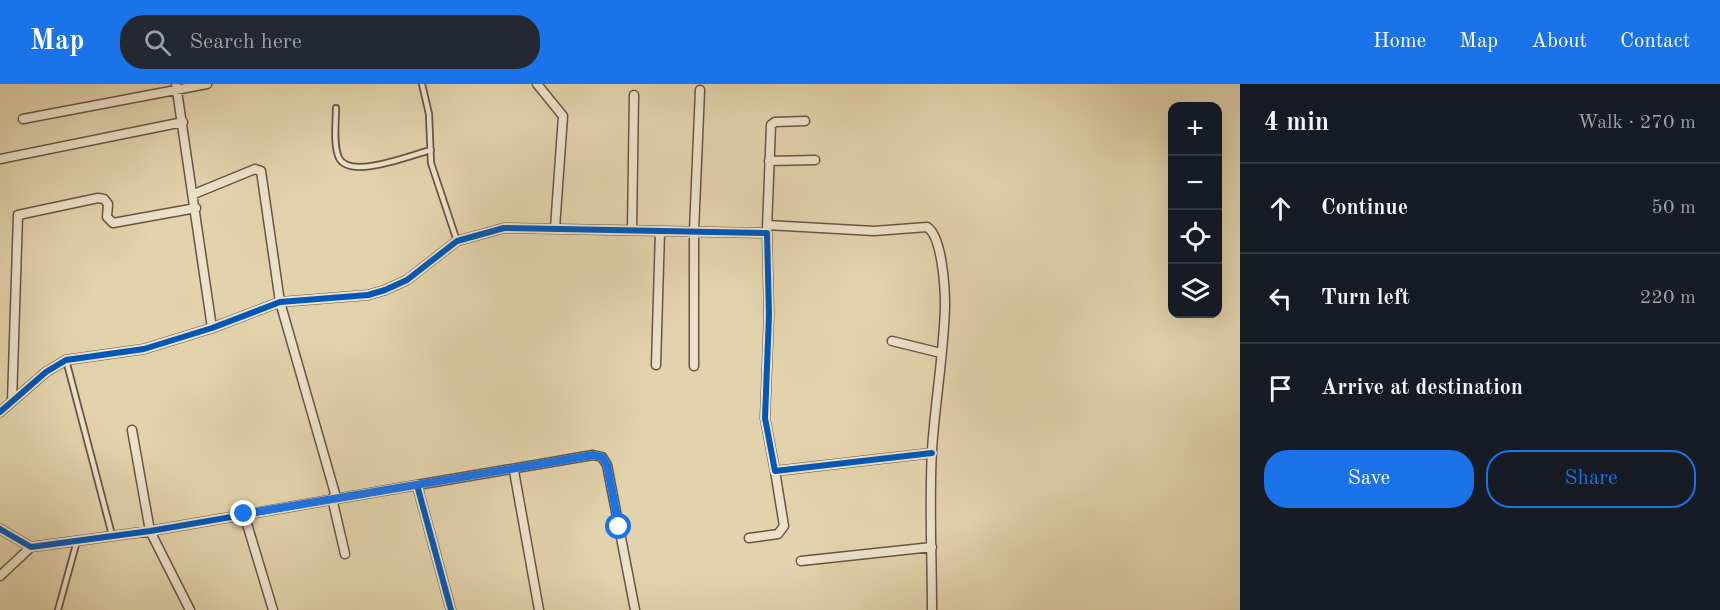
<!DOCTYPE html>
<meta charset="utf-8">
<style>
body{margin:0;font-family:"Old Standard TT",serif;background:#242831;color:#f1f3f6}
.controls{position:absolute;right:18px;top:18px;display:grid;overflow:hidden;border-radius:12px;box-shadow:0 6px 24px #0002}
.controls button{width:54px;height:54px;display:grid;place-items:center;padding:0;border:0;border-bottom:2px solid #363941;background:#171b24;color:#f1f3f6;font:30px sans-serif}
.stop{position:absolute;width:18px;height:18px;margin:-14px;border:4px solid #1a73e8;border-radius:50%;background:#fff}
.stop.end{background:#1a73e8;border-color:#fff;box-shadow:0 2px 6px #0008}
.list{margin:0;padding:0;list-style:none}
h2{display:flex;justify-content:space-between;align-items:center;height:78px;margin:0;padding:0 24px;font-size:26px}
h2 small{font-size:20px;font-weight:400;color:#9ea1a6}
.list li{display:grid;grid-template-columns:39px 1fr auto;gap:18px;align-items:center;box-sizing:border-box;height:90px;padding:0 24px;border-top:2px solid #363941}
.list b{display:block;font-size:22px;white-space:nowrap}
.list em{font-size:20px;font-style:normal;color:#9ea1a6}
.actions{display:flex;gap:12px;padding:18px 24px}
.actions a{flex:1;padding:14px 0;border:2px solid #1a73e8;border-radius:24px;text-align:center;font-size:21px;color:#1a73e8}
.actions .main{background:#1a73e8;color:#fff}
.icon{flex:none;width:33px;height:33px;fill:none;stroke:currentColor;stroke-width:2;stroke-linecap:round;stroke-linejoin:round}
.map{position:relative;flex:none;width:1240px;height:526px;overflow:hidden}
header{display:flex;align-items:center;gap:36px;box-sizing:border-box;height:84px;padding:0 30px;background:#1a73e8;color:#fff}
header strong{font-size:28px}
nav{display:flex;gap:33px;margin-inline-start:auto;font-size:21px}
.search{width:420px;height:54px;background:#242831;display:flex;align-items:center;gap:15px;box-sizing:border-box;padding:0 21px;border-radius:24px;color:#9ea1a6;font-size:22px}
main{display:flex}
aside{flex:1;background:#171b24}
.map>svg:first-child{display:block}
</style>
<header>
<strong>Map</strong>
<div class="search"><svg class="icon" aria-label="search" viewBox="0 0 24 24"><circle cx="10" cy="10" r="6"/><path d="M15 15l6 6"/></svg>Search here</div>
<nav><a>Home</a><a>Map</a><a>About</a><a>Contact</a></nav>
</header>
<main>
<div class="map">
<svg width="1240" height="526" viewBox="0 0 1240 526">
<rect width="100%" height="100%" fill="#e3d3ac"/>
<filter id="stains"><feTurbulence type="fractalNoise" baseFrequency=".00333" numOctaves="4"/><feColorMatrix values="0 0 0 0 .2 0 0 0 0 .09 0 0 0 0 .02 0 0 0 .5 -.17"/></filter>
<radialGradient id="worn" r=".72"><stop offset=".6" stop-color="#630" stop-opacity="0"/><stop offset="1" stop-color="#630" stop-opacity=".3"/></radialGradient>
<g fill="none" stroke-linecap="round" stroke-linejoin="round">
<g stroke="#654" stroke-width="8">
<path id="lane" d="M422 0 429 30 431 79 457 157
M336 24C336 38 333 61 339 74 350 96 411 71 431 66
M66 276 112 451
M58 526 77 457"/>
</g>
<g stroke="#654" stroke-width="11">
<path id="street" d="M176 0 212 244
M537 0 563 32 555 144
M23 35 207 0
M0 75 183 38
M769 77 815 76
M194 110 255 85 261 87 280 218 336 413
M767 141 874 147 927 143C942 152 945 203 945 221 944 269 935 318 932 366 929 419 932 473 932 526
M632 145 634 11
M767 145 771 41 775 38 805 37
M892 257 941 269
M656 281 660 147
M694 282V147L700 6
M12 318 18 131 98 114 104 115 108 120 107 133 113 139 196 124
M0 328 46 288 66 276 144 265 212 244 280 218 368 211 385 206 407 196 457 157 504 144 767 149 769 231 765 334 775 387 932 369
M132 346 150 447 190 526
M514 387 539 526
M417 401 593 371 602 373 607 381 635 526
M332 414 345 470
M244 430 273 526
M0 445 31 463 150 447 417 401 451 526
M749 454 778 450 784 442 775 387
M801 477 932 463
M0 492 31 463"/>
</g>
<use href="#lane" stroke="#ede2c9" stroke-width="4.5"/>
<use href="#street" stroke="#ede2c9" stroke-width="8"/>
<g stroke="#ede2c9" stroke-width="10">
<path id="cycleway" d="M0 328 46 288 66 276 144 265 212 244 280 218 368 211 385 206 407 196 457 157 504 144 767 149 769 231 765 334 775 387 932 369
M0 445 31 463 150 447 417 401 451 526"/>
</g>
<use href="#cycleway" stroke="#0057b8" stroke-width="6"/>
</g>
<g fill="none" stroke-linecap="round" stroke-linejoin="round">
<path stroke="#1a73e8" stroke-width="8" d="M244 430 593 371 602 373 607 381 619 443"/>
</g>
<rect width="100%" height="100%" filter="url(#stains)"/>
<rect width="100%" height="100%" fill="url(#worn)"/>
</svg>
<div class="controls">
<button>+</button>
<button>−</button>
<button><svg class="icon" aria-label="locate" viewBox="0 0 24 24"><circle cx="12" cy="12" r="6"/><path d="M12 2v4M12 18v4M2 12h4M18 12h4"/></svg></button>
<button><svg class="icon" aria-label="layers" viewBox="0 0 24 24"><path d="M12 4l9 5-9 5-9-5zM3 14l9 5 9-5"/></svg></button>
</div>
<div class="stop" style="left:619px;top:443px"></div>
<div class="stop end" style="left:244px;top:430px"></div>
</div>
<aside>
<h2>4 min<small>Walk · 270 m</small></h2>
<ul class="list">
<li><svg class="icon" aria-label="ahead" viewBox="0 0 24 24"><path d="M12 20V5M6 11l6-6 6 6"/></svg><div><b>Continue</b></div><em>50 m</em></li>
<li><svg class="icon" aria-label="left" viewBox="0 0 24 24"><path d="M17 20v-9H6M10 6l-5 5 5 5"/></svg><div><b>Turn left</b></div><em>220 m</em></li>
<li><svg class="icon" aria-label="arrive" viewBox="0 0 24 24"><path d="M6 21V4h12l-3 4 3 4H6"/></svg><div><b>Arrive at destination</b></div></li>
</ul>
<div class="actions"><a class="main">Save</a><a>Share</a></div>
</aside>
</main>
